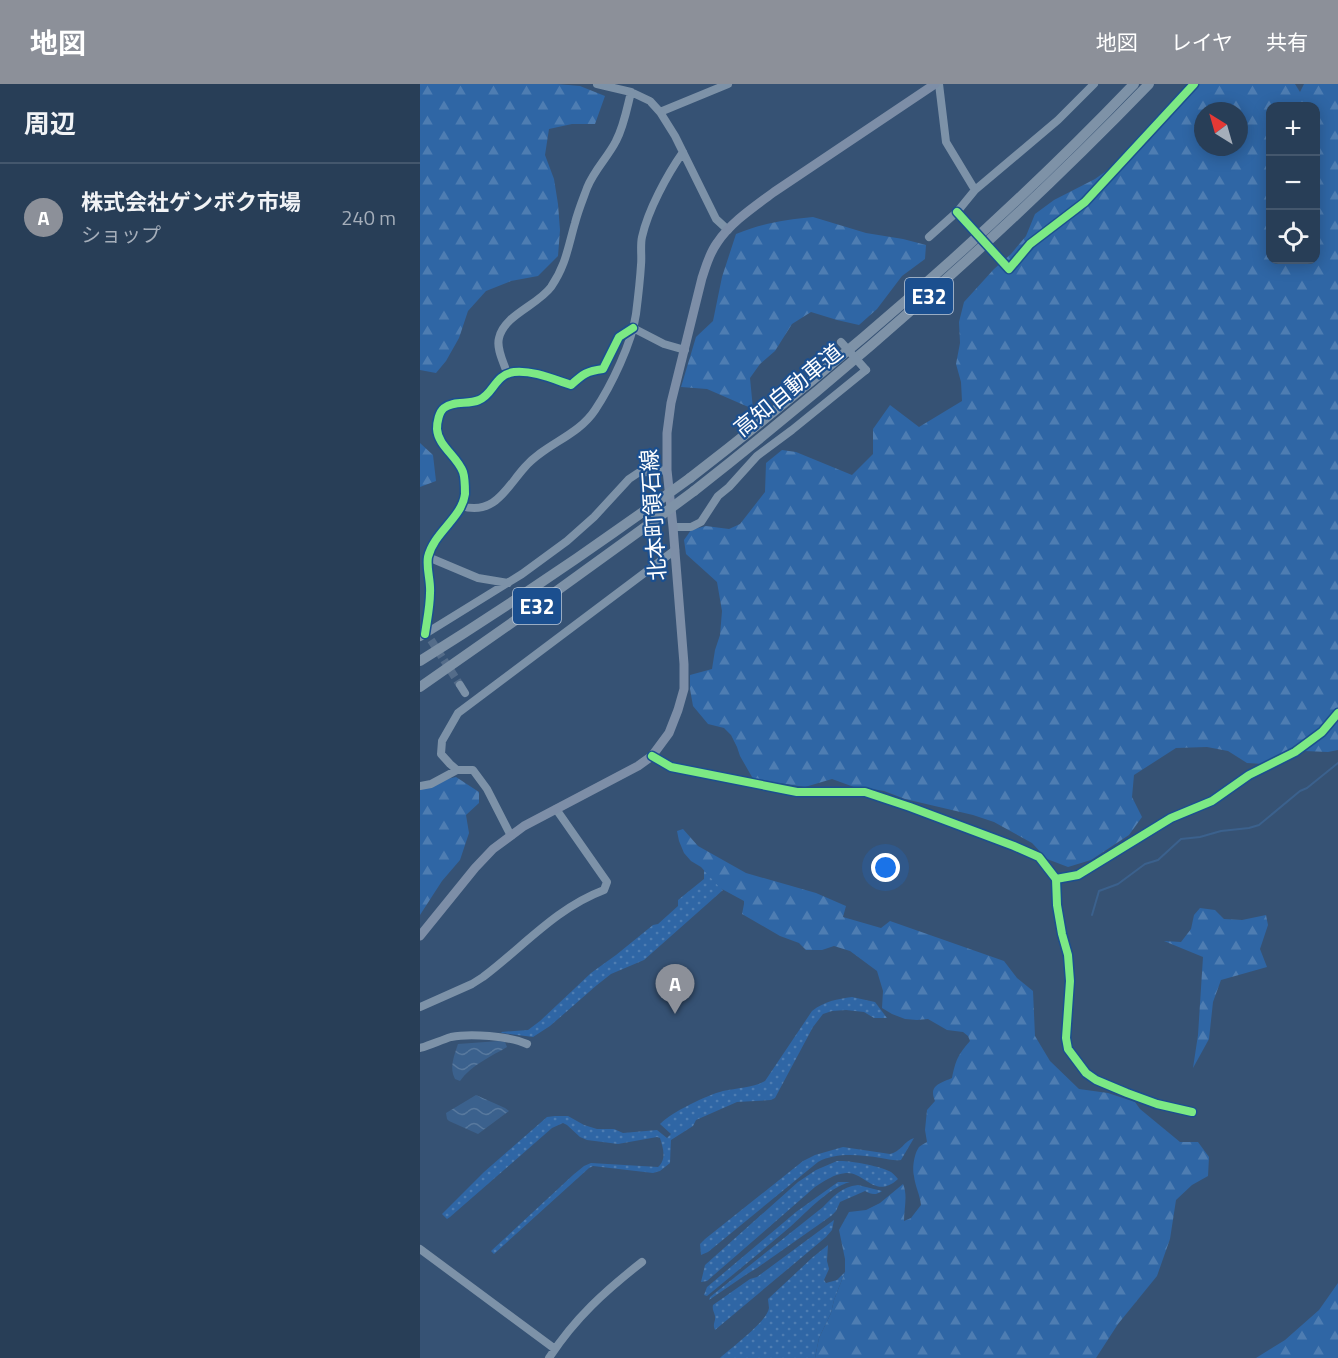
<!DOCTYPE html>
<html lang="ja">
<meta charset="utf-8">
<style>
body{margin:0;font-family:"Titillium Web","Noto Sans JP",sans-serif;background:#30455d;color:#f1f3f6}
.controls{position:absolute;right:18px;top:18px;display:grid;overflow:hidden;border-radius:12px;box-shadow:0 3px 15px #0003}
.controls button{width:54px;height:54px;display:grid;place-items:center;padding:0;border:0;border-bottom:2px solid #44576d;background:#283e57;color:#f1f3f6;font:30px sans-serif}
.compass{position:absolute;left:774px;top:18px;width:54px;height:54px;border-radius:50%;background:#283e57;box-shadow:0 3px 15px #0003;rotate:323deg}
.you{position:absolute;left:466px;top:784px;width:21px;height:21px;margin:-15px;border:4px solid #fff;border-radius:50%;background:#1a73e8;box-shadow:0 0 0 9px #1a73e833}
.badge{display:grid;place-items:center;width:39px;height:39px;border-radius:50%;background:#8c9099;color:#fff;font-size:20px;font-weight:700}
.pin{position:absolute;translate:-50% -50px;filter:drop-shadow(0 2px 3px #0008)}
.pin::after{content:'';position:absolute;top:32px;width:21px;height:18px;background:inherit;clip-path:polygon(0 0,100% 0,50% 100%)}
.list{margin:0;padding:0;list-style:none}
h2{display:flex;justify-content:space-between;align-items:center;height:78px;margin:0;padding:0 24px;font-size:26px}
h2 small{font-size:20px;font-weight:400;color:#a5aeba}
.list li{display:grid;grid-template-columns:39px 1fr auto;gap:18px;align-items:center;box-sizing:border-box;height:108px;padding:0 24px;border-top:2px solid #44576d}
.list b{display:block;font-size:22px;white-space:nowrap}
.list p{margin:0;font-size:20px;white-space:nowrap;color:#a5aeba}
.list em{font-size:20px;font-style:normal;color:#a5aeba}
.icon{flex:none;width:33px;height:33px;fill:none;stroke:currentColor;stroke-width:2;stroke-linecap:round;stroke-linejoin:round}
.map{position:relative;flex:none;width:918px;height:1274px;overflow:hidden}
header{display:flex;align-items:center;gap:36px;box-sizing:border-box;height:84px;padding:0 30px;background:#8c9099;color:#fff}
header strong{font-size:28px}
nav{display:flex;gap:33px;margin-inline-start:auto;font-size:21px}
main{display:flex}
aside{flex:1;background:#283e57}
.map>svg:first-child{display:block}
</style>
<header>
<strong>地図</strong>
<nav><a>地図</a><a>レイヤ</a><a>共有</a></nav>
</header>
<main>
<aside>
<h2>周辺<small></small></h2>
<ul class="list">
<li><span class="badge">A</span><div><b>株式会社ゲンボク市場</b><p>ショップ</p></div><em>240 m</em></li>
</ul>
</aside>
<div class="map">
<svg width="918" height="1274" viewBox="0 0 918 1274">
<defs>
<pattern id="grass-dots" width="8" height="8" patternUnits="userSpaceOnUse" patternTransform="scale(1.5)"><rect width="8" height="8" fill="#2f66a5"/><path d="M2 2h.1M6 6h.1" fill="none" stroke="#4e7db2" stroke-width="1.8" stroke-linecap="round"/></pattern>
<pattern id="forest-firs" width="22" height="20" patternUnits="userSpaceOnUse" patternTransform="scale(1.5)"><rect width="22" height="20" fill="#2f66a5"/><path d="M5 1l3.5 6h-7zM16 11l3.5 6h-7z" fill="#4e7db2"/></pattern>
<pattern id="water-waves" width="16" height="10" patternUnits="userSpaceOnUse" patternTransform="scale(1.5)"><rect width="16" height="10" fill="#3b618d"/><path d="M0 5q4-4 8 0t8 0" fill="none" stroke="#58799e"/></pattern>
</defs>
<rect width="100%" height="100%" fill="#365274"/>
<path fill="url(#grass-dots)" d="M284 786 303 806 224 876 191 890 177 901 130 942 113 953 82 949 81 948 108 946 120 937 171 889 196 871 233 841 238 840 258 822V816L284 795Z
M432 913 455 918 467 934H454L444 928 426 926 412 927 403 930 393 943 355 1014 351 1016 317 1018 276 1036 273 1042 251 1056 250 1079 240 1087 233 1089 173 1082 169 1084 74 1170 71 1167 153 1091 164 1082 171 1079 238 1083C247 1075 243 1064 240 1054L237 1053 198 1060 167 1056 160 1053 147 1041 143 1039 132 1044 30 1133 27 1135 22 1130 64 1088 127 1033 135 1032H148L164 1041 177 1045H194L203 1049 237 1046 247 1054 251 1050 240 1040C252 1028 287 1011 303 1007 317 1004 333 1004 345 997L392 927C405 917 417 915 432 913Z
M494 1054 481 1076C474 1077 468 1075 461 1074 440 1071 417 1068 398 1078L288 1168 281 1171 280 1160 285 1155 383 1077 395 1071 423 1063 470 1070C481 1068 484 1057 494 1054Z
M417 1077C429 1076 461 1082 471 1088 474 1090 476 1093 478 1095 455 1116 446 1088 426 1089 414 1090 404 1097 395 1103L287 1197 281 1198 285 1181 378 1098 396 1086Z
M418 1098H430C408 1104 388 1127 370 1143 343 1166 315 1189 287 1212L284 1211 287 1203 293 1198 376 1128Z
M438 1101 462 1107C455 1112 451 1110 445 1107L420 1118 416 1127 411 1132 337 1184 327 1190 289 1216 290 1213 403 1123C414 1112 421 1103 438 1101Z
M414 1136 412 1146 406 1153 295 1246C292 1239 296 1238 295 1232 294 1227 292 1226 293 1221L330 1195 337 1193Z
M408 1161 407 1177 409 1185 404 1196 406 1199 417 1196 425 1188 414 1216 411 1229 399 1254 395 1274H300C311 1264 347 1238 349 1224 349 1223 348 1216 348 1215L393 1173Z"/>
<path fill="url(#forest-firs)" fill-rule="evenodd" d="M0 0H137L160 2 185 12 175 40H152L129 45 125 71 134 95 138 120 140 146 138 172 118 192 91 197 66 207 48 227 39 254 26 277 16 289 0 286Z
M775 0H875L880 8 884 0H918V666L908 668 884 667 864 675 843 680 827 679 808 667 787 663 756 664 714 691 712 713 722 733 709 751 671 776 648 783 627 775 612 759 574 738 553 731 485 715 464 707 446 704 434 703 412 695 385 703 359 699 336 700 320 672 317 663 311 651 304 644 288 640 273 622 270 605V591L292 585 295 566 300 551 302 527 297 498 266 470 264 456 271 446 286 442 309 445 320 440 345 408 346 379 362 366 376 368 432 391 453 370V345L470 321 499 343 542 317 541 298 536 280 540 259 539 238 544 218 574 185 591 170 606 152 615 130 634 116 675 95 729 57ZM850 22H896V176H850ZM783 27H819V63H783Z
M393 133 446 149 483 155 506 161 505 175 482 192 457 225 439 241 417 236 391 228 372 240 355 267 340 280 330 294 333 325 287 305 261 303 276 253 293 237 302 193 316 150C343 139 364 136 393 133Z
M0 359 13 371 16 397 0 403Z
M36 693 59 708V719L46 731 49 749 40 776 22 797 0 831V701Z
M263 745 278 762 326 789 396 809 426 822 423 833 461 844 470 837 584 877 597 894 613 907 615 952 630 977 659 1005 688 1009 715 1018 720 1025 760 1058H778L789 1073 788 1092 772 1101 756 1116 750 1155 737 1192 698 1240 676 1274H395L399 1254 411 1229 414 1216 425 1188V1175L419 1146 429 1128 446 1126 460 1119 483 1100C488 1111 484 1125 484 1137L491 1134 501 1121C500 1111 495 1102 494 1092 492 1085 494 1070 499 1063 501 1061 504 1060 507 1058L505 1046 507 1026 515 1017C508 1001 521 999 532 994 536 975 538 971 550 957L548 952 543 948 527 946 508 935 497 936 485 935 472 930 462 924 463 907 457 887 430 867 414 862 402 866H386L379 859 360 852 322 830 324 820V817L300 804 281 783 271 777 264 769 259 757 257 747Z
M780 824 795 826 804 835 822 836 846 831 848 841 840 865 847 883 801 896 793 918 789 955 773 984 778 951 783 873 744 857 761 858 771 845 774 831Z
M918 1199V1274H836L865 1256 899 1226Z"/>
<path fill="url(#water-waves)" d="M79 957 85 958 87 963C72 972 51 981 40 997L35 995C29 984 34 972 38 960Z
M56 1011 85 1024 89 1027 58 1050 29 1037 27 1035 26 1029Z"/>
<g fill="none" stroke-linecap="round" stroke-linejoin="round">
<path stroke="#3b618d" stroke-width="2" d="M672 831 679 807 698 800 725 780 738 776 761 755 780 753 801 747 829 744 839 741 880 707 887 704 918 679"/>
<path stroke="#546c89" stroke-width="8" stroke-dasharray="8 4" stroke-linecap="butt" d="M542 134 586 182
M11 556 40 601"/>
<path stroke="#7d92a8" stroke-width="8" d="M177 0 211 8 230 17 240 28 255 52 296 135 308 146
M519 0 526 58 555 106
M240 28 308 0
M509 153 537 128 555 106 638 36 674 0
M586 182 589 185 610 160 665 118 774 0
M213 244 244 260 265 266
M87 289C84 279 76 265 79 254 84 231 118 221 131 203 146 181 148 163 155 139 158 127 163 115 167 104 174 86 188 73 196 57 204 42 207 24 211 8
M41 422C75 432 86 404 105 383 125 360 158 352 175 326 191 302 212 259 216 230 218 214 220 197 221 181 222 172 220 162 222 153 228 126 247 91 263 68
M253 443H271L281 438 298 412 309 403 337 372 372 346 446 286
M8 473 58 494 88 499
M5 550C7 536 10 522 10 509 11 497 6 484 8 473 14 448 42 434 45 410 45 404 45 394 43 388 37 372 18 362 17 345 17 338 19 328 24 324 34 316 48 321 59 316 74 310 74 291 94 288 112 286 133 295 151 301 163 290 167 287 183 285L199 253 213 244
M0 553 102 490 147 457 174 433 209 395 218 389 247 386
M40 601 45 609
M232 672 251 683 377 708H445L490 723 594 762 619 773 636 795 637 821 642 850 648 871 650 897 646 954 648 965 666 989 676 996 707 1009 737 1020 772 1028
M37 686 30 680 21 670 22 657 38 629 255 466
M0 702 11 700 37 686H53L67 705 91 752
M636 795 658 791 751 734 792 717 829 691 875 668 902 648 918 629
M0 923 52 900 63 893C103 863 136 824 184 806L187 798 136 725
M0 964C11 961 21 956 31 953 50 949 89 952 107 960
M0 1165 135 1265
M129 1274C155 1234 185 1207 222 1178"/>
<path stroke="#7d8ea7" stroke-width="9" d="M0 852 55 784 73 765 104 742 218 682 232 672 249 649 258 626 264 605V580L253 443 247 386V349L251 319 282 194C286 182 289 170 297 159 311 138 334 123 354 108L515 0"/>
<path stroke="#7e92a7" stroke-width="10" d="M270 394C426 273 577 143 714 0
M274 407C434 281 587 147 729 0
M0 577C77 529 153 478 227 425
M0 603 120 519 232 438"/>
<path stroke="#7d92a8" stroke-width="8" d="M421 258 446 286"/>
<path stroke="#7e92a7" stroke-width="10" d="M227 425 270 394
M232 438 274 407"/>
<g stroke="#1b4f8f" stroke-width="11">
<path id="cycleway" d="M537 128 589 185 610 160 665 118 774 0
M5 550C7 536 10 522 10 509 11 497 6 484 8 473 14 448 42 434 45 410 45 404 45 394 43 388 37 372 18 362 17 345 17 338 19 328 24 324 34 316 48 321 59 316 74 310 74 291 94 288 112 286 133 295 151 301 163 290 167 287 183 285L199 253 213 244
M232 672 251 683 377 708H445L490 723 594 762 619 773 636 795 637 821 642 850 648 871 650 897 646 954 648 965 666 989 676 996 707 1009 737 1020 772 1028
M636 795 658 791 751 734 792 717 829 691 875 668 902 648 918 629"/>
</g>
<use href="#cycleway" stroke="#7ce984" stroke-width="8"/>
</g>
<g text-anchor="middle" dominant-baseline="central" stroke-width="4.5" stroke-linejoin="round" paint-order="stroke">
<g fill="#1b4f8f" stroke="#bbcadd" stroke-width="1.5">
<rect x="485" y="194" width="48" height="36" rx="4.5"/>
<rect x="93" y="504" width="48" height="36" rx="4.5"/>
</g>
<g font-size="21" font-weight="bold" fill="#fff">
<text x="509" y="212">E32</text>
<text x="117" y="522">E32</text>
</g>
<g font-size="22" fill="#fff" stroke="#1b4f8f">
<text transform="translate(368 306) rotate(-39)">高知自動車道</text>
<text transform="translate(233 431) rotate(-94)">北本町領石線</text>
</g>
</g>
</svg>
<div class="controls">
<button>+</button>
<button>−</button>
<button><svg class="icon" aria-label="locate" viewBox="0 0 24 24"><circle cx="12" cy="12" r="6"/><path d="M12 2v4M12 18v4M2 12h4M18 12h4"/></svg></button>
</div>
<svg class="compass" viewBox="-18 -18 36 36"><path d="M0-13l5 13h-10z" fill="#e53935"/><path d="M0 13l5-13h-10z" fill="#a5aeba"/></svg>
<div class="you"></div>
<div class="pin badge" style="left:255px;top:930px">A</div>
</div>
</main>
